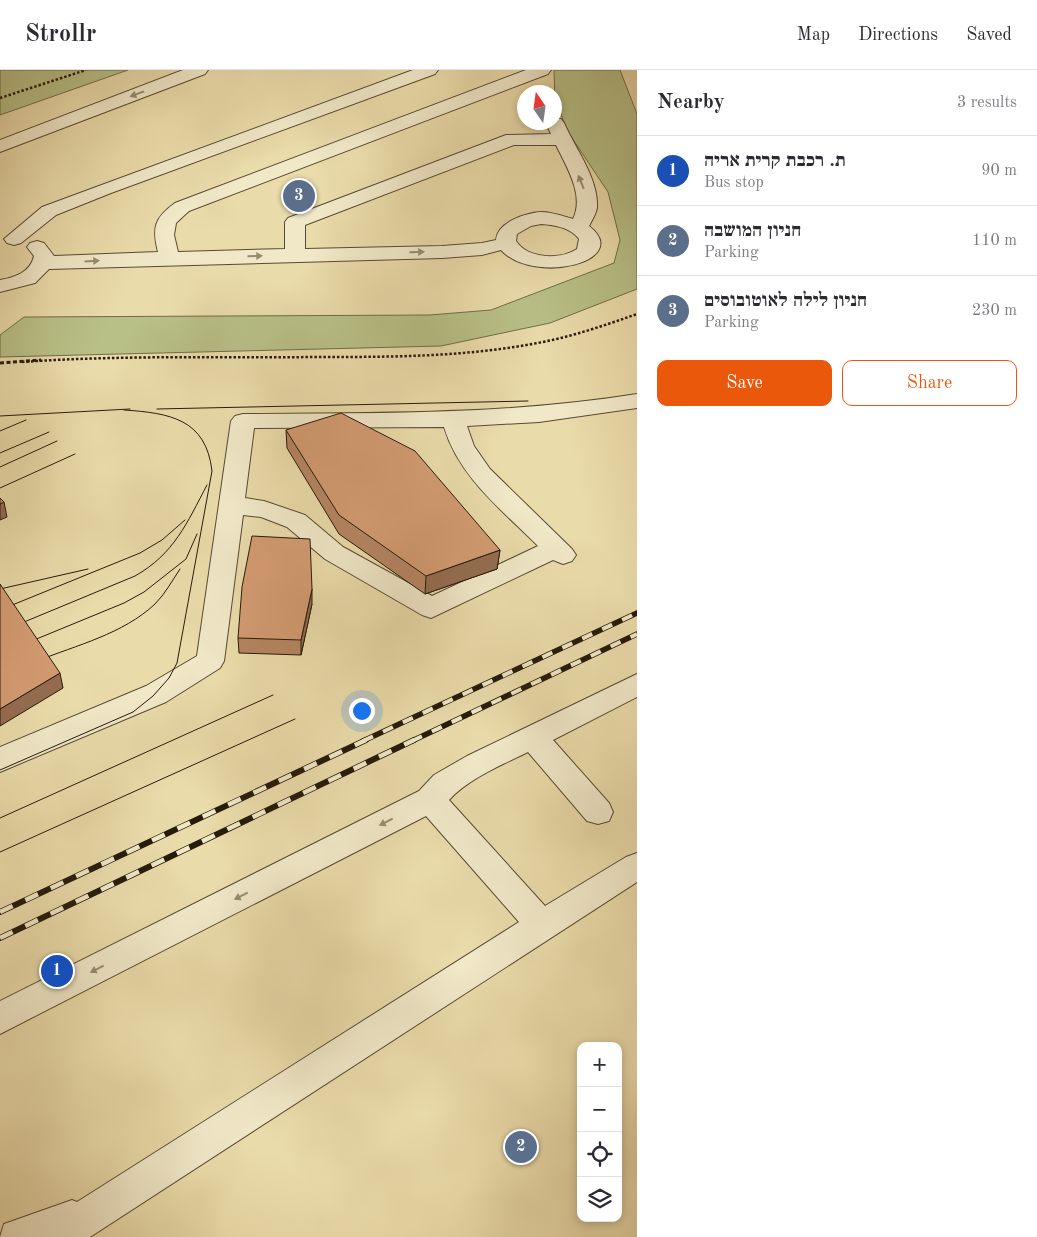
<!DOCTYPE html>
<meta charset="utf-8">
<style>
body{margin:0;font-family:"Old Standard TT","Frank Ruhl Libre",serif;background:#f7f7f7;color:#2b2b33}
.controls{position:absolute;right:15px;bottom:15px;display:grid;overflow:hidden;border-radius:10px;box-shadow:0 2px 8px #0003}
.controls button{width:45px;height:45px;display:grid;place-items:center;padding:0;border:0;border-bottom:1px solid #e1e1e2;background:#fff;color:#2b2b33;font:25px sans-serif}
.compass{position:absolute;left:517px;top:15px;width:45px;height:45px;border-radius:50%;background:#fff;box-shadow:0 2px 8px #0003;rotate:347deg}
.you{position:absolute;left:361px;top:640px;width:18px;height:18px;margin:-12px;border:4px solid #fff;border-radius:50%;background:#1a73e8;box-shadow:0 0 0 8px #1a73e833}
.badge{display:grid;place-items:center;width:32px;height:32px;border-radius:50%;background:#ea580c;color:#fff;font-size:16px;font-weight:700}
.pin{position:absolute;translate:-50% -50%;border:2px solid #fff;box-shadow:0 1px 5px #0006}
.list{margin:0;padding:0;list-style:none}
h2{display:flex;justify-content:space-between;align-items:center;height:65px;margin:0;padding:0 20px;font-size:21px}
h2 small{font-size:16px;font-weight:400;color:#7c7c81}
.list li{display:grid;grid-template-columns:32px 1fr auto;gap:15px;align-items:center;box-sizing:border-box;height:70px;padding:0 20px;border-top:1px solid #e1e1e2}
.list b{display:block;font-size:19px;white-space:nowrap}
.list p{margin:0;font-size:16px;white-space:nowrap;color:#7c7c81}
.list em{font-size:16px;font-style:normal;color:#7c7c81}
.actions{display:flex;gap:10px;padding:15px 20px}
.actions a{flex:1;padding:11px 0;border:1px solid #ea580c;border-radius:10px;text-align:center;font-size:18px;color:#ea580c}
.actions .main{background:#ea580c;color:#fff}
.icon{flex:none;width:28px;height:28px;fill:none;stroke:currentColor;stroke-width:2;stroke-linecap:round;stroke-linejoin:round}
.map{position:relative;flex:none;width:637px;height:1167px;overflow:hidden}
header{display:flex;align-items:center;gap:30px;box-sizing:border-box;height:70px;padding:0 25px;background:#fff;border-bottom:1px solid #e1e1e2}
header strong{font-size:24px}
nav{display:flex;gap:28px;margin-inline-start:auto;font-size:18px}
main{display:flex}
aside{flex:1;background:#fff}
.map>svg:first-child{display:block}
</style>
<header>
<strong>Strollr</strong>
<nav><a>Map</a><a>Directions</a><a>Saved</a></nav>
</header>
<main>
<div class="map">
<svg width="637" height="1167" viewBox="0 0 637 1167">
<rect width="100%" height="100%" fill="#eadbaa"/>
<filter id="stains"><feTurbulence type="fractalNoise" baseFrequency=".004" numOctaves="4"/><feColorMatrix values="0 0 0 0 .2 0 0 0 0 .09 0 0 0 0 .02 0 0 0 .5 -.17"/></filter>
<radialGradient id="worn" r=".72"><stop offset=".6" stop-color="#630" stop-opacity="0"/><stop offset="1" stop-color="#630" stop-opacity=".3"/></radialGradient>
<path fill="#b8c087" stroke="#6f6d48" d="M0 0H128L0 45Z
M554 0H620L637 44V219L550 253 441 276 0 287V265L24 247 430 245 491 240 614 193 620 170 608 122 568 62 555 30Z"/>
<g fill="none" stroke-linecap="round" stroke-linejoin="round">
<g stroke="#574a32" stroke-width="2">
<path id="minor" d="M183 0H208L205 4 0 82V70Z
M413 0H438L435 4 111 123 56 145 21 173 14 175 7 173 4 169 42 137Z
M526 0H551L548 4 189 141 176 153 174 165 178 182 285 179V152L288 148 506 65 551 64 546 53 554 52 555 48 561 49 564 53C575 78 599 109 597 138 596 144 592 150 589 156 634 191 534 216 501 180L482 185 442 188 49 199 35 213 0 222V210C15 207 30 203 34 186L27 177 30 173 37 171 44 173 54 186 158 182C152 158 154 148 175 133ZM514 75H556C566 96 585 125 573 149 563 146 552 142 541 142 526 143 497 152 496 170L482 173 442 176 305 179V155ZM541 154C554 155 570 157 579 169L577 179C560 190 528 189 516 171L517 164 531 156Z
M637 324V338L539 352 467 356 474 376 490 399 572 479 576 485 572 491 563 494 553 490 431 548 422 545 325 489 287 457 261 447 243 445 224 591 220 598 166 632 0 702V677L146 616 197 586 231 351 235 346 243 344C375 343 506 345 637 324ZM444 357C459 407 502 440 538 476L432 526 343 477 305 445 264 431 245 428 254 358Z
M637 604V627L553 670 609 733 613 742 609 751 598 754 587 751 528 682C502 695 469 708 449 730L545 836 626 787 637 783V812L90 1167H0L4 1154 72 1130 77 1132 519 852 426 746 0 964V931L419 721 434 705 467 686Z"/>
</g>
<path stroke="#261a0a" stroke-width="2.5" stroke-dasharray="2.5 2" stroke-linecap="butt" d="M0 28 86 0
M22 292C120 285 219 288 317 287 389 287 461 287 532 274 568 268 603 256 637 244"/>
<path stroke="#261a0a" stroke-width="3" stroke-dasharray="4 2.5" stroke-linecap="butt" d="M0 293 41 290"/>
<use href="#minor" fill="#f1e8c8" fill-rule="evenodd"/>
<path stroke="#261a0a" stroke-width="1" d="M157 339 528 331
M0 346 130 339
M0 361 26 350
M0 383 49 362
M0 397 57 371
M0 418 75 384
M0 519 88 499
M0 540 140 483 162 470 185 450
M0 562 135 506C174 484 187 453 207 415
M0 584 124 533 144 522 186 489 197 464
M37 591C77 575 123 564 155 534 165 524 172 511 180 499
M0 700 133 642 153 626 169 608 177 593 212 401C206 349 170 343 124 340
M0 748 273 625
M0 782 295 649"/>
<g stroke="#261a0a" stroke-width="5.5">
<path id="rail-far1" d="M363 671 637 543
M412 671 637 564"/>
</g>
<g stroke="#261a0a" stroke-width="6">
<path id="rail" d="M0 842 366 670
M0 868 414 670"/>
</g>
<use href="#rail-far1" stroke="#f1e8c8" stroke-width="4" stroke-dasharray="11" stroke-linecap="butt"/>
<use href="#rail" stroke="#f1e8c8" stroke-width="4.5" stroke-dasharray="14" stroke-linecap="butt"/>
</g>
<path fill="#b58562" stroke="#261a0a" d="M286 360 500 480 497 499 425 524 339 464 287 378Z
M312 534 301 585 239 583 238 568Z"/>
<path fill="#946c50" stroke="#261a0a" d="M4 432 7 447 0 450V434Z
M500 480 497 499 425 524 426 506Z
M312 519V534L301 585V570Z
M60 603 63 618 0 656V639Z"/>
<path fill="#d39b72" stroke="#261a0a" d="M341 343 415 381 500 480 426 506 339 445 286 360Z
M0 428 4 432 0 434Z
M252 466 310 469 312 519 301 570 238 568 242 517Z
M0 514 60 603 0 639Z"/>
<defs><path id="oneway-solid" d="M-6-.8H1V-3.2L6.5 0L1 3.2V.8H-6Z" transform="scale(1.25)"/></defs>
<g fill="#968b72">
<use href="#oneway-solid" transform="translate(137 24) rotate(160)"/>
<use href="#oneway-solid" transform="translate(581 112) rotate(-112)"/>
<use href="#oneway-solid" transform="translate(417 182) rotate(-1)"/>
<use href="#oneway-solid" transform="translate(255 186) rotate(-1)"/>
<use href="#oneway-solid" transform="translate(92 191) rotate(-3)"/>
<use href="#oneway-solid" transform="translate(386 752) rotate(153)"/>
<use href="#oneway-solid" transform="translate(241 826) rotate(153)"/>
<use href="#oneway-solid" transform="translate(97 899) rotate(153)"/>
</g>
<rect width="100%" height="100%" filter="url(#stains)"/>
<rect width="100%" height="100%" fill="url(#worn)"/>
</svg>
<div class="controls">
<button>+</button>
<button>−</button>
<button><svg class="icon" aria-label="locate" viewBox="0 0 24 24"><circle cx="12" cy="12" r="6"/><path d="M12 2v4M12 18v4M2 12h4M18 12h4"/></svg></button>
<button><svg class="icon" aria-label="layers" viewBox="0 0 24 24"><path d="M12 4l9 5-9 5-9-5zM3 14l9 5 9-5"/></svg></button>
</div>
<svg class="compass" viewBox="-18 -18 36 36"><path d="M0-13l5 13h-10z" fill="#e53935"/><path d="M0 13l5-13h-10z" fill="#7c7c81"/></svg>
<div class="you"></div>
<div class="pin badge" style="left:57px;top:901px;background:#1a4fb4">1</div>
<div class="pin badge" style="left:521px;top:1077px;background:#5c6f8a">2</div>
<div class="pin badge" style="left:299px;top:126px;background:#5c6f8a">3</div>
</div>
<aside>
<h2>Nearby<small>3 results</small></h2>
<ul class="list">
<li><span class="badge" style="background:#1a4fb4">1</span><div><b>ת. רכבת קרית אריה</b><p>Bus stop</p></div><em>90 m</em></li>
<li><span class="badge" style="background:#5c6f8a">2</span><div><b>חניון המושבה</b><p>Parking</p></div><em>110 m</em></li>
<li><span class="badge" style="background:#5c6f8a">3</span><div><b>חניון לילה לאוטובוסים</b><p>Parking</p></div><em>230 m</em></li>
</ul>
<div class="actions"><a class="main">Save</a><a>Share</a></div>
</aside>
</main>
